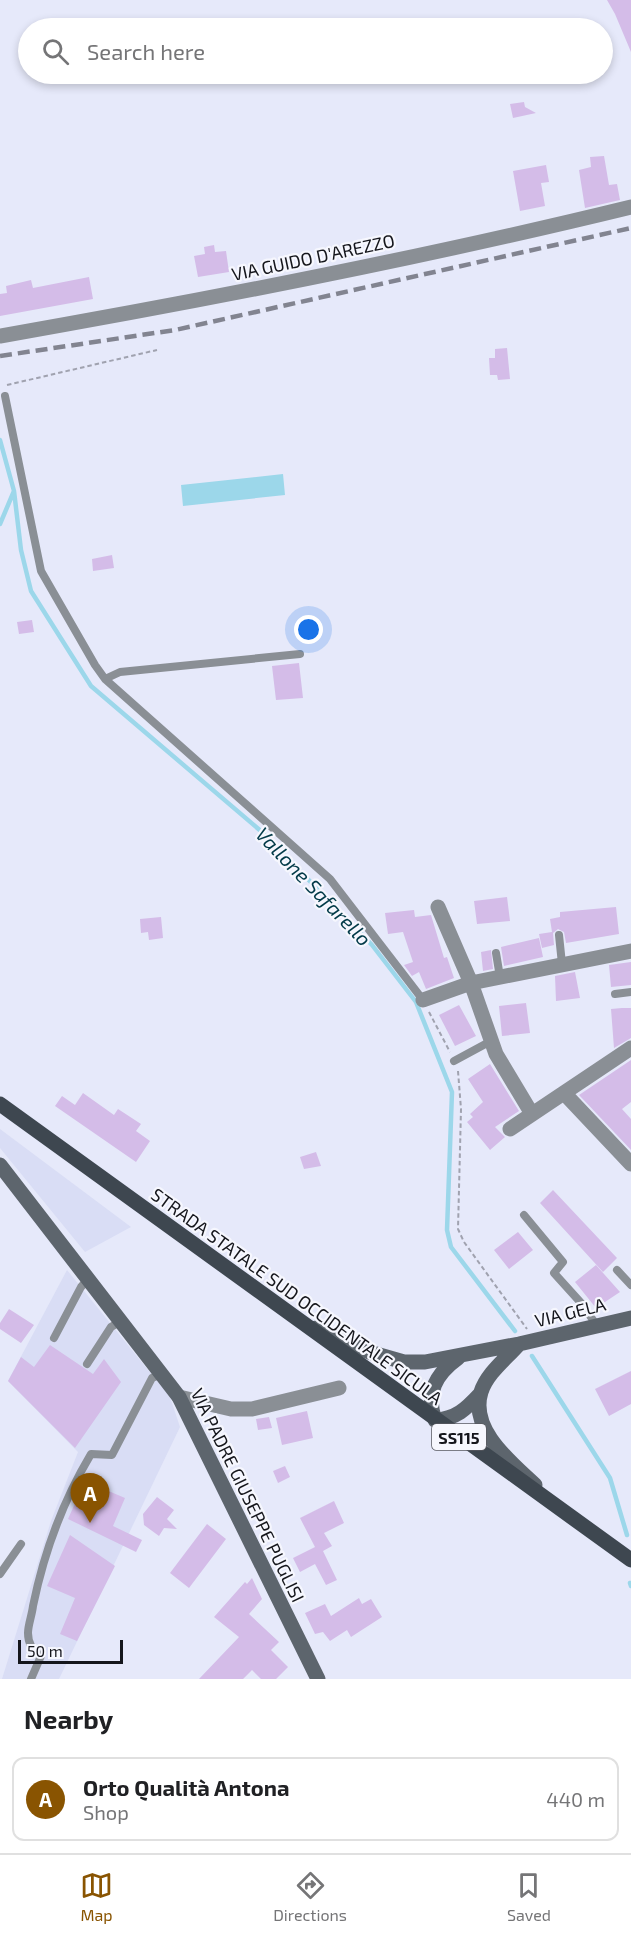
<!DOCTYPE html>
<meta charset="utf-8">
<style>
body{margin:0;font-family:"Exo 2",sans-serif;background:#f6f6f6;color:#202124}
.scale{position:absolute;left:18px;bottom:15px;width:105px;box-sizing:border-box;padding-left:6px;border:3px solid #15161c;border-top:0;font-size:16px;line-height:21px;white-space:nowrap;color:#15161c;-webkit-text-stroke:4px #f6f7fe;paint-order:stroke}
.you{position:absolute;left:309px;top:630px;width:21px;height:21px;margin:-15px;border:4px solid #fff;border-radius:50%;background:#1a73e8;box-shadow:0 0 0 9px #1a73e833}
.badge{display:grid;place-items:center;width:39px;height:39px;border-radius:50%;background:#895401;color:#fff;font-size:20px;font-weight:700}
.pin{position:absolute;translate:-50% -50px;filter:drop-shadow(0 2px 3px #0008)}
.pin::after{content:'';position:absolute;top:32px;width:21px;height:18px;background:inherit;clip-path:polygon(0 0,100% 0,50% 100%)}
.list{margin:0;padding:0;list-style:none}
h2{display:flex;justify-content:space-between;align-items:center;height:78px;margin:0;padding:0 24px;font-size:26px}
h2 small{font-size:20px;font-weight:400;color:#757577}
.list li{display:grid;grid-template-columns:39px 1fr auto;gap:18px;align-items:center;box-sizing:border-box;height:84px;margin:0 12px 12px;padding:0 12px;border:2px solid #e0e0e0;border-radius:12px}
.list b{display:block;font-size:22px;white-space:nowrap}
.list p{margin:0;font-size:20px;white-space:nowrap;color:#757577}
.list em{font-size:20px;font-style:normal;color:#757577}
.icon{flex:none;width:33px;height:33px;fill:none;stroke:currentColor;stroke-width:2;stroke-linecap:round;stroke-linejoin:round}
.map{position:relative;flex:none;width:631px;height:1679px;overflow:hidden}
.search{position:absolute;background:#fff;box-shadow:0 3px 9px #0003;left:18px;right:18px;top:18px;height:66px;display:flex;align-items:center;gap:15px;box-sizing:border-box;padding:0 21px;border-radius:33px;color:#757577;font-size:22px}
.sheet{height:174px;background:#fff}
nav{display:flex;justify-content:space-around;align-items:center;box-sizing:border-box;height:84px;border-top:2px solid #e0e0e0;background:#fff;font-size:16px;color:#757577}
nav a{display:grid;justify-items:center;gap:3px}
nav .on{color:#895401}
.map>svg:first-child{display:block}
</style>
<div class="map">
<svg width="631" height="1679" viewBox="0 0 631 1679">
<rect width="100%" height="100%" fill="#e6e9fa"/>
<path fill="#d9ddf5" d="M0 1130V1129L131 1227 85 1252 0 1148Z
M67 1270 170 1397 180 1427 59 1679H2L51 1521 78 1452 8 1381Z"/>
<path fill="#9cd7ea" d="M283 474 285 495 183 506 181 485Z"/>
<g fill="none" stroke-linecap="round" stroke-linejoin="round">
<path stroke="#9cd7ea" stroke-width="4.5" d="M0 440 14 491 0 524
M14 491 21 550 31 591 91 686 262 832 372 945 416 1002 452 1092 447 1230 451 1247 515 1331
M532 1356 610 1478 627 1535
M630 1583 631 1586"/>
</g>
<path fill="#d4bce8" d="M607 0H631V52L615 14Z
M524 102 525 107 536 113 513 118 510 104Z
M604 156 609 185 617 184 620 200 585 208 579 170 591 167 590 157Z
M546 165 549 182 541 183 545 206 520 211 513 171Z
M214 245 215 252 226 251 229 272 198 277 194 256 205 254 204 247Z
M89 277 93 299 0 316V294L7 293 6 286 31 280 33 288Z
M507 348 510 379 498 380 497 375H490L489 358H495V349Z
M112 555 114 568 93 571 92 559Z
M32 620 34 632 19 634 17 622Z
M299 663 303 698 276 700 272 666Z
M507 897 510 921 477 924 474 901Z
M616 907 619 934 566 943 564 932 558 929 553 933 554 945 542 948 539 934 552 932 550 919 560 917V912Z
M414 910 415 917 431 915 444 958 447 957 454 978 426 989 419 972 412 976 404 965 413 962 403 932 388 934 385 913Z
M161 917 163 938 149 940 148 932 141 933 140 919Z
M539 938 543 957 504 966 501 947Z
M491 950 493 969 483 971 481 952Z
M631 962V985L611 987 609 965Z
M575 972 580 998 556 1001 555 976Z
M526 1003 530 1033 502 1036 499 1006Z
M459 1005 476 1036 455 1046 439 1015Z
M622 1008H631V1038L614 1048 611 1009Z
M631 1060V1102L622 1109 631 1119V1150L579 1095Z
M490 1064 519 1111 495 1127 505 1137 490 1150 467 1122 473 1117 470 1114 483 1102 468 1079Z
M83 1093 114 1115 118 1109 141 1124 136 1131 150 1141 136 1162 55 1106 62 1096 75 1105Z
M316 1152 321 1166 304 1169 300 1157Z
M553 1190 617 1258 603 1272 540 1203Z
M518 1232 533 1250 509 1269 494 1250Z
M596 1265 620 1292 596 1308 575 1282Z
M9 1309 34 1325 21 1343 0 1329V1323Z
M50 1345 93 1374 104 1359 121 1382 75 1448 8 1381 21 1357 34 1367Z
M631 1371V1404L609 1416 595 1389Z
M307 1411 313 1438 282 1445 276 1418Z
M269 1417 272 1428 258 1430 256 1419Z
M285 1466 290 1477 278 1483 273 1471Z
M85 1481 125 1498 113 1526 142 1540 136 1552 68 1519Z
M157 1497 174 1510 167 1519 177 1529 164 1528 159 1536 144 1525 143 1514Z
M334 1501 344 1523 324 1533 332 1546 323 1551 337 1580 326 1585 315 1564 300 1572 293 1558 315 1547 300 1518Z
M207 1524 226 1539 189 1588 170 1573Z
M70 1535 115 1566 77 1641 60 1634 75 1598 47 1586Z
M252 1578 262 1599 249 1614 279 1642 271 1650 288 1667 276 1679H261L252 1670 243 1679H199L239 1637 214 1617 245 1582 247 1584Z
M359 1598 362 1604 371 1599 382 1617 351 1637 347 1630 330 1641 323 1632 315 1634 305 1613 325 1604 331 1616Z"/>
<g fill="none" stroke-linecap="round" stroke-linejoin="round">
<path stroke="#a0a2af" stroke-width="2" stroke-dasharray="4.5 3" stroke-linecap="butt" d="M7 385 157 350
M429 1012 450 1052
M458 1071 461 1109 458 1229 464 1242 527 1329"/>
<path stroke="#8a8f95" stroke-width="8" d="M5 396 41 571 95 665 105 679 330 879 423 1000
M105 679 120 672 300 654
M559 935 562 964
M496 953 500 977
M615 994 631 992
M454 1061 491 1041
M524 1215 563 1262 554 1273 582 1304 597 1326
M617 1270 631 1285
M54 1338 81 1287 89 1278
M87 1364 111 1327 121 1321
M0 1574 21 1544
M31 1679 41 1656C33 1651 28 1643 28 1633 28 1625 32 1615 33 1606 44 1552 63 1501 91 1454L112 1455 152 1378 161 1374"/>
<path stroke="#8a8f95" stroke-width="15" d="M0 336C212 299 422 258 631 207
M438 907 471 983 496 1054 532 1114
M423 1000 471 983 631 951
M564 1093 631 1164
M510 1129 631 1048
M179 1397 231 1409H252L339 1388"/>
<path stroke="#5d656d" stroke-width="15" d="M0 1165 179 1397 318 1679
M316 1328 369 1352 404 1362H425L519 1344 631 1318
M519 1344C506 1359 487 1373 481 1392 469 1430 512 1463 535 1485
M458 1358C436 1374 425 1393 435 1420 456 1419 466 1409 480 1394"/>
<path stroke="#3e4750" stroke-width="15" d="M0 1104 631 1560"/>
<path stroke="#828490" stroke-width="4.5" stroke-dasharray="12 6" stroke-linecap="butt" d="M0 356 175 330 631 228"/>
</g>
<g text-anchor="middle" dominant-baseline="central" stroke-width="4.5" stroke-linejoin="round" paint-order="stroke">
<rect fill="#f6f7fe" stroke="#585a60" stroke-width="1.5" x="432" y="1424" width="54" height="26" rx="4.5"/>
<g font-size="16" font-weight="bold" fill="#15161c">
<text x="459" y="1437">SS115</text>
</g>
<g font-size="18" fill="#15161c" stroke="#f6f7fe">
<text transform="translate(313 257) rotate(-12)">VIA GUIDO D'AREZZO</text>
<text transform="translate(297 1296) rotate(36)">STRADA STATALE SUD OCCIDENTALE SICULA</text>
<text transform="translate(570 1312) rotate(-14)">VIA GELA</text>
<text transform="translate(248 1495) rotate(64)">VIA PADRE GIUSEPPE PUGLISI</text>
</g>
<g font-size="20" font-style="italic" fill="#023a48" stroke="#f6f7fe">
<text transform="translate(314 886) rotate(46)">Vallone Safarello</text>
</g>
</g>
</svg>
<div class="scale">50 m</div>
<div class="you"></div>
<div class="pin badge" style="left:90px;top:1523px">A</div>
<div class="search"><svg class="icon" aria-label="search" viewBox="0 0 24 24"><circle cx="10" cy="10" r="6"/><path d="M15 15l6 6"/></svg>Search here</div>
</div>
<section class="sheet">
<h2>Nearby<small></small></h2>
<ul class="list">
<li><span class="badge">A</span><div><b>Orto Qualità Antona</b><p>Shop</p></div><em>440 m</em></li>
</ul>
</section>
<nav>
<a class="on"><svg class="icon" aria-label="map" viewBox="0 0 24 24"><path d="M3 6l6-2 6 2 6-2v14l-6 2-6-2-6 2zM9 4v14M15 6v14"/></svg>Map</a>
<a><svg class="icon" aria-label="directions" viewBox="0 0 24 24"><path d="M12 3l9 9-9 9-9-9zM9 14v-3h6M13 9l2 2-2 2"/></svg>Directions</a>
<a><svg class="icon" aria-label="saved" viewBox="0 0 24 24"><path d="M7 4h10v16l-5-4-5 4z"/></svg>Saved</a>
</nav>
